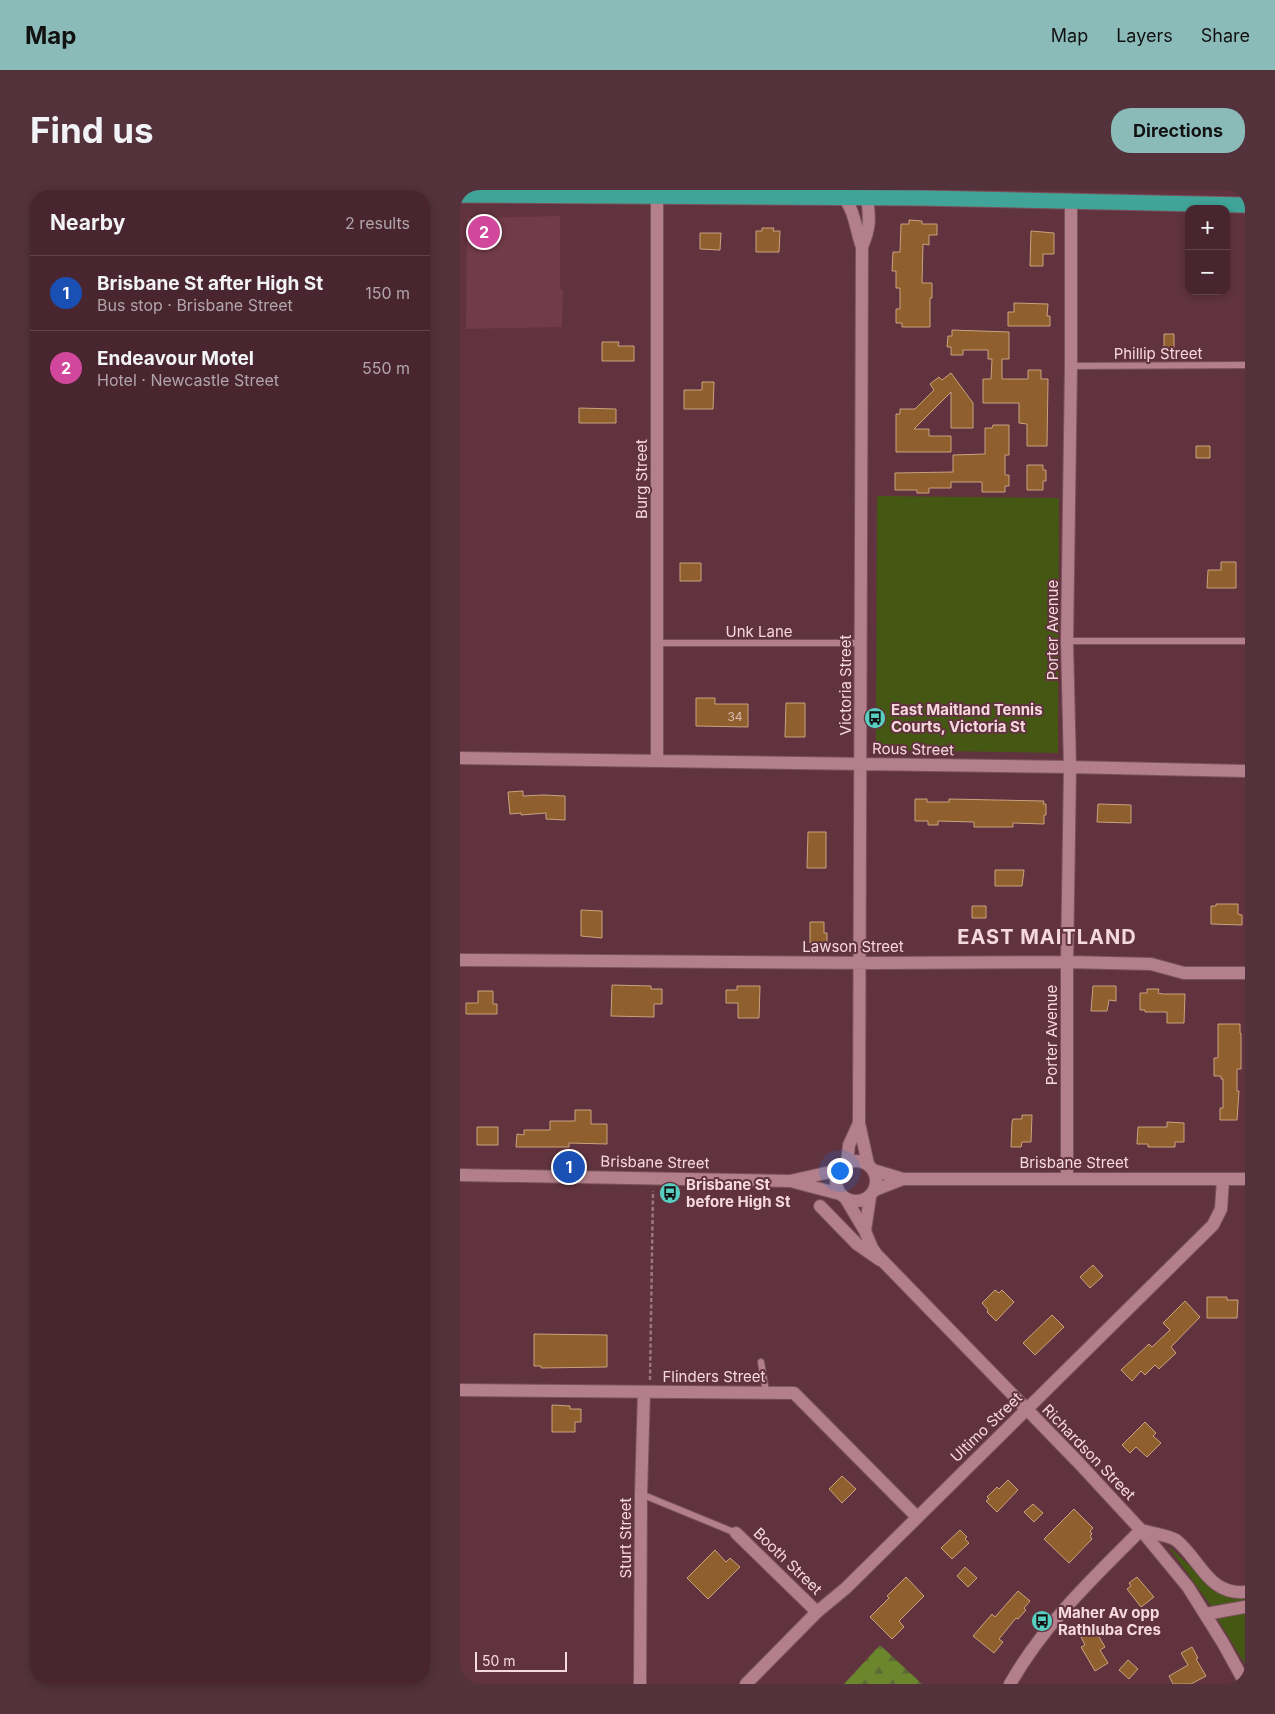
<!DOCTYPE html>
<meta charset="utf-8">
<style>
body{margin:0;font-family:Inter,sans-serif;background:#53323b;color:#f1f3f6}
.controls{position:absolute;right:15px;top:15px;display:grid;overflow:hidden;border-radius:10px;box-shadow:0 2px 8px #0003}
.controls button{width:45px;height:45px;display:grid;place-items:center;padding:0;border:0;border-bottom:1px solid #61434b;background:#49262f;color:#f1f3f6;font:25px sans-serif}
.scale{position:absolute;left:15px;bottom:12px;width:92px;box-sizing:border-box;padding-left:5px;border:2px solid #f6d9de;border-top:0;font-size:14px;line-height:18px;white-space:nowrap;color:#f6d9de;-webkit-text-stroke:4px #61333f;paint-order:stroke}
.you{position:absolute;left:379px;top:980px;width:18px;height:18px;margin:-12px;border:4px solid #fff;border-radius:50%;background:#1a73e8;box-shadow:0 0 0 8px #1a73e833}
.badge{display:grid;place-items:center;width:32px;height:32px;border-radius:50%;background:#8bbbb9;color:#fff;font-size:16px;font-weight:700}
.pin{position:absolute;translate:-50% -50%;border:2px solid #fff;box-shadow:0 1px 5px #0006}
.list{margin:0;padding:0;list-style:none}
h2{display:flex;justify-content:space-between;align-items:center;height:65px;margin:0;padding:0 20px;font-size:21px}
h2 small{font-size:16px;font-weight:400;color:#b1a5aa}
.list li{display:grid;grid-template-columns:32px 1fr auto;gap:15px;align-items:center;box-sizing:border-box;height:75px;padding:0 20px;border-top:1px solid #61434b}
.list b{display:block;font-size:19px;white-space:nowrap}
.list p{margin:0;font-size:16px;white-space:nowrap;color:#b1a5aa}
.list em{font-size:16px;font-style:normal;color:#b1a5aa}
.map{position:relative;flex:none;width:785px;height:1494px;overflow:hidden;border-radius:20px}
header{display:flex;align-items:center;gap:30px;box-sizing:border-box;height:70px;padding:0 25px;background:#8bbbb9;color:#111}
header strong{font-size:24px}
nav{display:flex;gap:28px;margin-inline-start:auto;font-size:18px}
.intro{display:flex;align-items:center;justify-content:space-between;box-sizing:border-box;height:120px;padding:0 30px}
h1{margin:0;font-size:35px}
.button{padding:12px 22px;border-radius:20px;background:#8bbbb9;color:#111;font-size:18px;font-weight:700}
main{display:flex;gap:30px;padding:0 30px}
aside{flex:1;background:#49262f;border-radius:20px;box-shadow:0 2px 8px #0003}
.map>svg:first-child{display:block}
</style>
<header>
<strong>Map</strong>
<nav><a>Map</a><a>Layers</a><a>Share</a></nav>
</header>
<div class="intro"><h1>Find us</h1><a class="button">Directions</a></div>
<main>
<aside>
<h2>Nearby<small>2 results</small></h2>
<ul class="list">
<li><span class="badge" style="background:#1a4fb4">1</span><div><b>Brisbane St after High St</b><p>Bus stop · Brisbane Street</p></div><em>150 m</em></li>
<li><span class="badge" style="background:#d1479c">2</span><div><b>Endeavour Motel</b><p>Hotel · Newcastle Street</p></div><em>550 m</em></li>
</ul>
</aside>
<div class="map">
<svg width="785" height="1494" viewBox="0 0 785 1494">
<defs>
<pattern id="forest-firs" width="22" height="20" patternUnits="userSpaceOnUse" patternTransform="scale(1.25)"><rect width="22" height="20" fill="#6b862d"/><path d="M5 1l3.5 6h-7zM16 11l3.5 6h-7z" fill="#5e6a36"/></pattern>
</defs>
<rect width="100%" height="100%" fill="#61333f"/>
<path fill="#713b49" d="M100 26V99H103L102 137 6 139 7 28Z"/>
<path fill="#445813" d="M417 306 599 308 598 563 422 560 416 554Z
M711 1358 753 1398 785 1407V1413L756 1418 751 1416 710 1359Z
M785 1423V1474L757 1428Z"/>
<path fill="url(#forest-firs)" d="M420 1455 462 1494H384Z"/>
<path fill="#8f5f2d" stroke="#c9a37f" d="M449 30 462 31V34H477V45H469V55L463 54 462 93H472V108H470V137H442V133H436V119H440V98H436V81H432L433 62H440L441 34H449Z
M302 38H314L313 41H320L319 62H296V41H302Z
M571 41 594 43V64H583V76H570Z
M240 43H261L260 60 240 59Z
M554 113 588 114 587 126H590V136H548V122H554Z
M492 140 549 142V169H542V189H568V180H581V189H588L587 256H567V234L559 233V213H523V189H531L532 169H528V160H503V165H491V157H487L488 146H492Z
M704 144H714V160L704 159Z
M142 152H159L158 156H174V171H142Z
M491 183 513 213V238H491V202L454 239H469V246H491V262H436V224H440V219H455L474 200 470 194 479 187 482 190Z
M242 192H254L253 219H224V200H242Z
M119 218 156 219V233H119Z
M533 235H549V265H545V285H549V296H545V302H522V292H491V298H469V303H457V300H435V283L493 282V265L525 264V238H532Z
M736 256H750V268H736Z
M567 275H583V280H586V291H583V300H567Z
M761 372H776V398H747L748 380H761Z
M220 373H241V391H220Z
M236 508H255V514H288V537L236 536Z
M326 513H345V547H325Z
M63 601V606L83 605 105 606V630L86 629V623L61 625V623L50 624 48 602Z
M455 609H467V612H489V609L584 611 583 614H586V625H584V634L553 633V637H514V632L478 631V635H468V631H455Z
M638 614 671 615V633L637 632Z
M348 642H366V678H347Z
M535 680H564L562 696H535Z
M756 714H778V724L782 725V735L751 734V716H756Z
M512 716H526V728H512Z
M121 720 142 721V748L121 746Z
M350 732H364V743H367V753H350Z
M152 795 191 796V799H202V814H194V827L151 826Z
M277 796H300L299 828H278V813H266V800H277Z
M633 796H656V811L649 810 647 821H631Z
M687 799H699L698 803 703 804H725L724 833H707V822H685V820H680V803H687Z
M18 801H33V814H37V824H6V813H18Z
M758 834H780V843H781V879H777V901H779L777 930H760V918H763V889H761V886H754V868H758Z
M115 920H131V934H147V954L109 953V957H56L57 944 64 945V940H90V931H115Z
M562 925H572L571 952H562L561 957H551L552 932 553 929H562Z
M707 932 724 933V952H715V957H688V954H677L678 937H707Z
M17 937H38V955H17Z
M633 1075 643 1086 630 1098 620 1087Z
M535 1100 539 1103 542 1100 554 1112 536 1131 527 1122 528 1120 522 1113Z
M747 1107H767V1110H778L777 1128H747Z
M725 1111 740 1127 711 1157 716 1163 699 1179 695 1175 685 1185 681 1181 672 1191 661 1180 689 1154 692 1157 710 1140 703 1133Z
M592 1125 604 1137 575 1165 563 1153Z
M74 1144 147 1145V1177L81 1178V1176H74Z
M92 1215 110 1216V1219H121V1232H115V1242H92Z
M685 1232 696 1243 693 1246 701 1253 687 1267 676 1257 670 1263 662 1255Z
M382 1286 396 1299 382 1313 369 1299Z
M548 1290 558 1300 537 1322 526 1311 529 1309 527 1307 537 1297 539 1299Z
M573 1314 583 1323 574 1332 564 1322Z
M614 1319 633 1338 630 1341 632 1344 630 1346 632 1349 609 1373 584 1349Z
M500 1340 507 1347 505 1349 509 1353 492 1369 481 1358Z
M255 1360 266 1372 270 1368 280 1377 248 1409 227 1388Z
M505 1377 517 1388 508 1397 497 1386Z
M446 1387 464 1406 439 1431 444 1437 432 1449 410 1427 429 1408 427 1406Z
M677 1387 694 1407 681 1417 667 1399 671 1396 669 1393Z
M558 1401 570 1411 564 1418 566 1420 558 1429 556 1428 539 1449 543 1452 534 1463 513 1446 532 1424 535 1427Z
M632 1435 645 1457 640 1460 648 1473 635 1481 621 1457 625 1455 619 1443Z
M732 1457 738 1468 736 1469 746 1486 731 1494H713L709 1486 728 1475 721 1463Z
M668 1470 678 1479 669 1489 659 1480Z"/>
<g fill="none" stroke-linecap="round" stroke-linejoin="round">
<g stroke="#79535c" stroke-width="8">
<path id="lane" d="M611 176 785 175
M607 451H785
M197 453H401
M301 1172 306 1202
M181 1304 276 1343"/>
</g>
<g stroke="#79535c" stroke-width="14">
<path id="street" d="M197 7V571
M384 8C395 21 396 41 402 57L399 933 408 974
M402 57C410 38 410 29 407 8
M0 568 610 577 785 581
M0 770 413 773 607 772 691 774 724 783H785
M387 973 389 955 399 933
M413 980 443 989H785
M607 988V772L610 577 607 451 611 176V13
M415 1000 443 989
M360 1016 397 1054 420 1070
M0 1200 334 1203 457 1327
M276 1343 357 1422
M180 1494 181 1304 184 1202
M286 1494 357 1422 386 1398 753 1035 761 1019 763 989
M550 1494C584 1434 633 1388 681 1340"/>
</g>
<g stroke="#79535c" stroke-width="14">
<path id="secondary" d="M376 991a20 20 0 1 1 40 0a20 20 0 1 1-40 0Z
M0 985 330 991 379 980
M334 992 380 1004
M386 1009 405 1041 412 1058 417 1065 618 1272 681 1340 728 1397 763 1453 785 1493
M405 1041 410 1007
M681 1340C690 1343 709 1345 716 1350 740 1369 748 1405 785 1402
M746 1424 785 1417"/>
</g>
<g stroke="#79535c" stroke-width="17">
<path id="highway" d="M0 5 460 8 785 15"/>
</g>
<path stroke="#9d757f" stroke-width="2.5" stroke-dasharray="4 2.5" stroke-linecap="butt" d="M190 1190 193 1001"/>
<use href="#lane" stroke="#b37f8a" stroke-width="6"/>
<use href="#street" stroke="#b37f8a" stroke-width="12"/>
<use href="#secondary" stroke="#b37f8a" stroke-width="12"/>
<use href="#highway" stroke="#40a498" stroke-width="15"/>
</g>
<defs>
<g id="bus-disc" transform="scale(1.125)"><circle r="9.5" fill="#58cec0" stroke="#61333f"/><path d="M-5-6H5V4H4V6H2V4H-2V6H-4V4H-5ZM-3.5-4V0h7V-4ZM-3.5 1.2v1.5H-2V1.2ZM2 1.2v1.5H3.5V1.2Z" fill="#111"/></g>
</defs>
<g fill-rule="evenodd">
<use href="#bus-disc" x="415" y="528"/>
<use href="#bus-disc" x="210" y="1003"/>
<use href="#bus-disc" x="582" y="1431"/>
</g>
<g text-anchor="middle" dominant-baseline="central" stroke-width="4" stroke-linejoin="round" paint-order="stroke">
<g font-size="12" fill="#dcbab2">
<text x="275" y="526">34</text>
</g>
<g font-size="15" fill="#f6d9de" stroke="#61333f">
<text x="698" y="163">Phillip Street</text>
<text transform="translate(181 289) rotate(-90)">Burg Street</text>
<text transform="translate(592 440) rotate(-90)">Porter Avenue</text>
<text x="299" y="441">Unk Lane</text>
<text transform="translate(385 495) rotate(-90)">Victoria Street</text>
<text transform="translate(453 559) rotate(1)">Rous Street</text>
<text x="393" y="756">Lawson Street</text>
<text transform="translate(591 845) rotate(-90)">Porter Avenue</text>
<text transform="translate(195 972) rotate(1)">Brisbane Street</text>
<text x="614" y="972">Brisbane Street</text>
<text x="254" y="1186">Flinders Street</text>
<text transform="translate(526 1237) rotate(-44)">Ultimo Street</text>
<text transform="translate(629 1262) rotate(46)">Richardson Street</text>
<text transform="translate(165 1348) rotate(-90)">Sturt Street</text>
<text transform="translate(328 1371) rotate(44)">Booth Street</text>
</g>
<g font-size="15" font-weight="bold" fill="#f6d9de" stroke="#61333f" text-anchor="start">
<text x="431" y="519">East Maitland Tennis<tspan x="431" dy="17">Courts, Victoria St</tspan></text>
<text x="226" y="994">Brisbane St<tspan x="226" dy="17">before High St</tspan></text>
<text x="598" y="1422">Maher Av opp<tspan x="598" dy="17">Rathluba Cres</tspan></text>
</g>
<g font-size="20" font-weight="bold" letter-spacing="1" fill="#f6d9de" stroke="#61333f">
<text x="587" y="747">EAST MAITLAND</text>
</g>
</g>
</svg>
<div class="controls">
<button>+</button>
<button>−</button>
</div>
<div class="scale">50 m</div>
<div class="you"></div>
<div class="pin badge" style="left:109px;top:977px;background:#1a4fb4">1</div>
<div class="pin badge" style="left:24px;top:42px;background:#d1479c">2</div>
</div>
</main>
